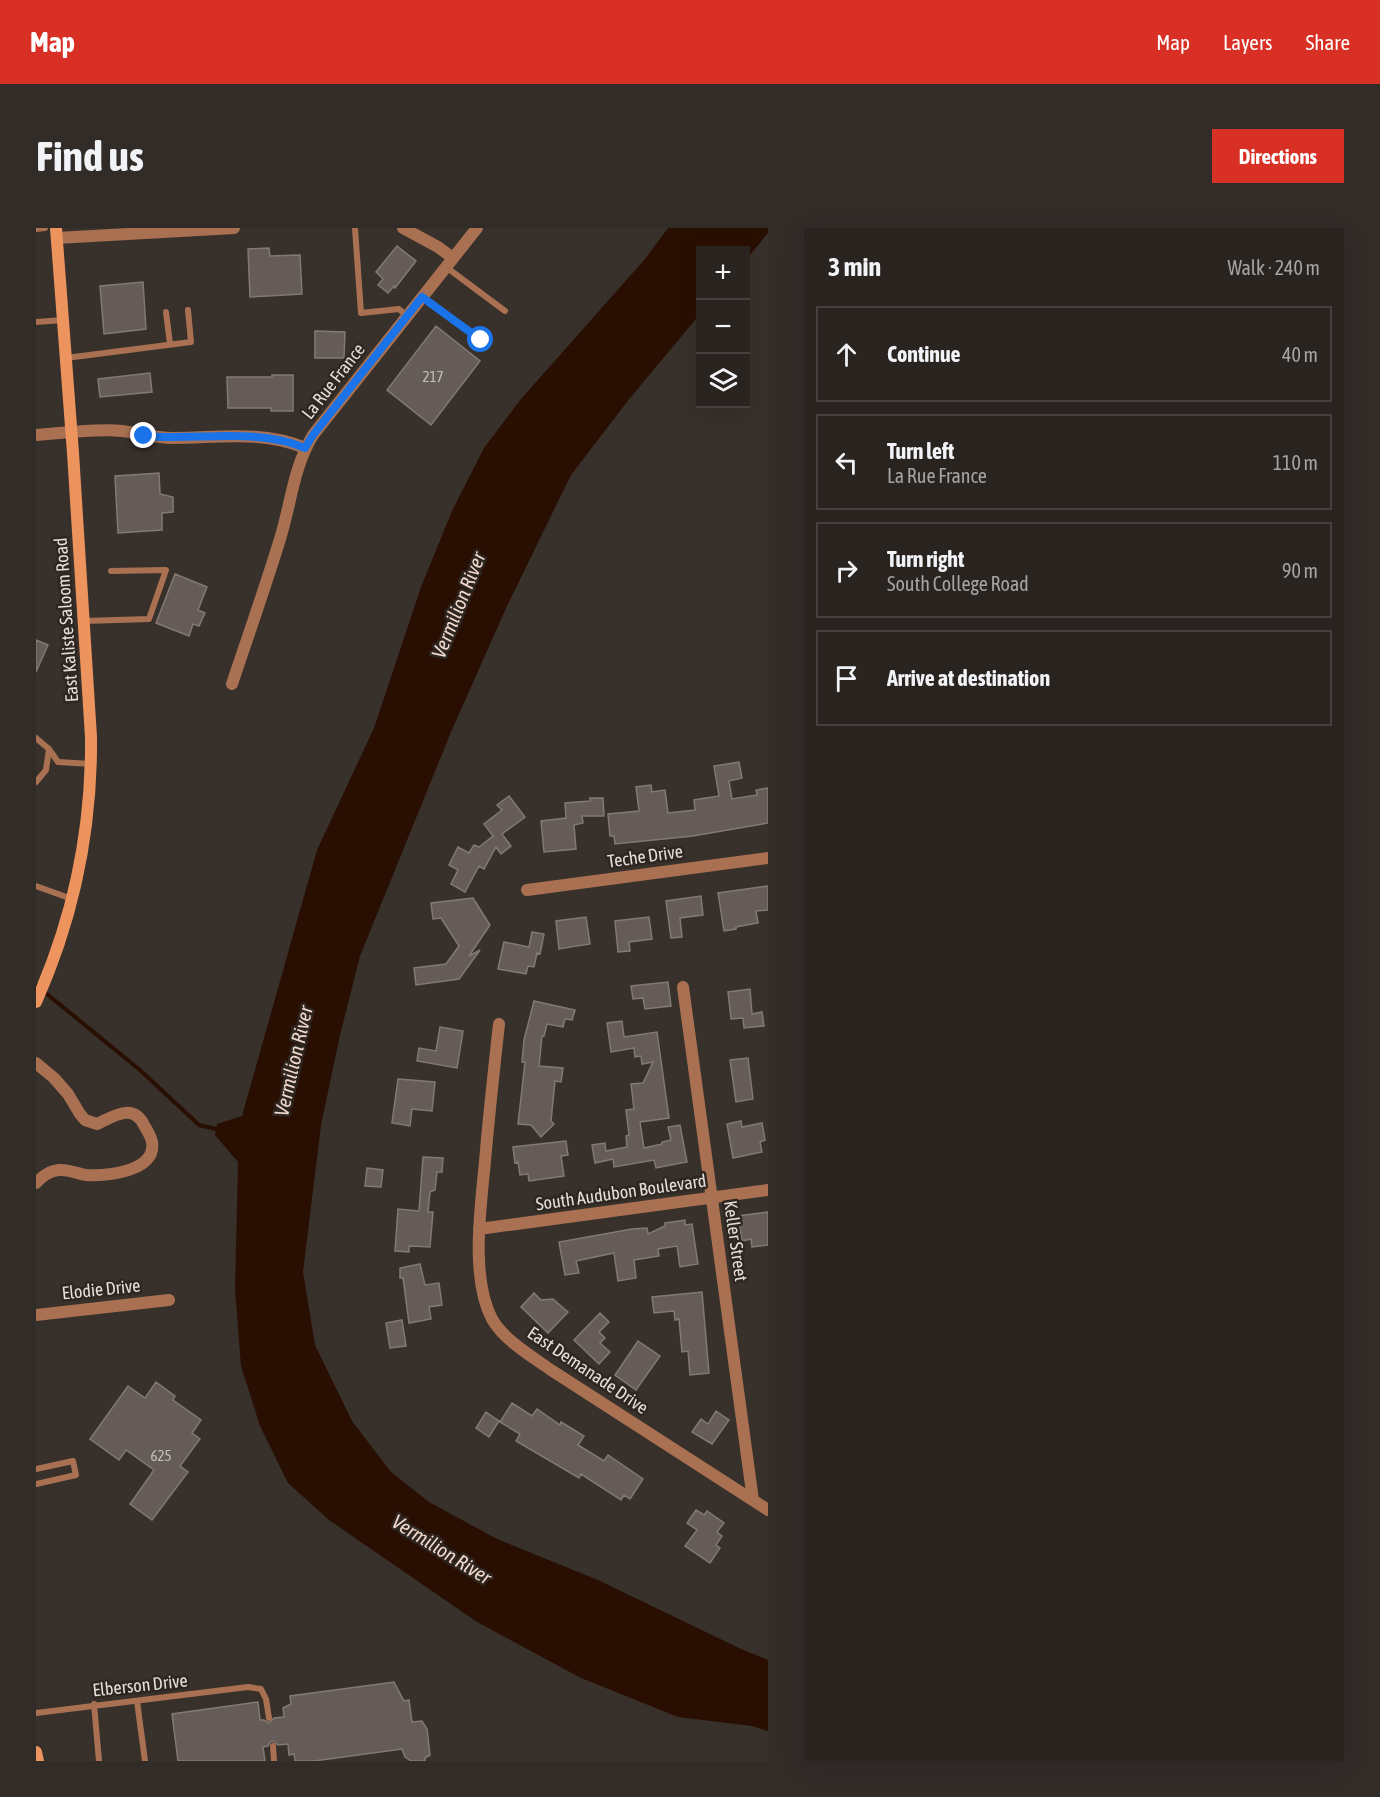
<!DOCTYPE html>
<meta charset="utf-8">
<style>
body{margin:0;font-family:"Asap Condensed",sans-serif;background:#322c29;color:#f1f3f6}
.controls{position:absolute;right:18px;top:18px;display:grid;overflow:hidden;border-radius:0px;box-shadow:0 6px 24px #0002}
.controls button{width:54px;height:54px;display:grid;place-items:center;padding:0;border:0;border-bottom:2px solid #46413e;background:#2a2420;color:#f1f3f6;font:30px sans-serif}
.stop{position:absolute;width:18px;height:18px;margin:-14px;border:4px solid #1a73e8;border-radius:50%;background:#fff}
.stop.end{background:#1a73e8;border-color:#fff;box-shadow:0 2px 6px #0008}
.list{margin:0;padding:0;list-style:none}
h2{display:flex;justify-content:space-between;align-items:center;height:78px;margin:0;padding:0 24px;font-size:26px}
h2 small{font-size:20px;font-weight:400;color:#a5a4a5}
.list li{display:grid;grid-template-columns:39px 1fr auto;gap:18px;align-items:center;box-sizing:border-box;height:96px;margin:0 12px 12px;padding:0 12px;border:2px solid #46413e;border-radius:0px}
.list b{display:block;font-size:22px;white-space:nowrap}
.list p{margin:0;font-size:20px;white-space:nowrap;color:#a5a4a5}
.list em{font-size:20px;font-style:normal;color:#a5a4a5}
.icon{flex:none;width:33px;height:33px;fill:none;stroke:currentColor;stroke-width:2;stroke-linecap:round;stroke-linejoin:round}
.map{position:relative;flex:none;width:732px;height:1533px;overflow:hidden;border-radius:0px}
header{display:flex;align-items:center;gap:36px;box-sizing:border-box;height:84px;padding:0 30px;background:#d93025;color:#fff}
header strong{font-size:28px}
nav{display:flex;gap:33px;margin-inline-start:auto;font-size:21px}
.intro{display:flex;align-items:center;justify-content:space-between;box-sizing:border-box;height:144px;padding:0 36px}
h1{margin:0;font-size:42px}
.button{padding:15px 27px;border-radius:0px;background:#d93025;color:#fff;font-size:21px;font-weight:700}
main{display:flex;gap:36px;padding:0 36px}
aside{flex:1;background:#2a2420;border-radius:0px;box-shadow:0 6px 24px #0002}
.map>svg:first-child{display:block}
</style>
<header>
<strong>Map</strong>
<nav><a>Map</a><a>Layers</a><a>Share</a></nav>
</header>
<div class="intro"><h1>Find us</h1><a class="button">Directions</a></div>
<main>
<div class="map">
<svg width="732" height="1533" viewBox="0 0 732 1533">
<rect width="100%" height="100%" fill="#38302b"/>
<path fill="#290f01" d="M632 0H732V5L710 32V22H664V86L594 170 535 247 471 378 415 504 324 728 304 807 285 897 267 1044 279 1117 316 1193 355 1244 393 1274 461 1311 562 1352 705 1421 732 1432V1503L716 1498 642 1489 545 1450 441 1394 293 1292 252 1255 224 1198 205 1138 199 1061 202 934 179 907 181 896 206 888 281 622 338 500 385 359 416 283 448 220 485 171 609 31Z"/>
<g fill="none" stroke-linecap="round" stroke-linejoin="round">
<path stroke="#290f01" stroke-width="4" d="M0 757 104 842 163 897 184 902"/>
</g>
<path fill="#665c57" stroke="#837974" stroke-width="1.5" d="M361 18 380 33 359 60 358 58 352 65 342 57 347 51 340 44Z
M233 20 234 28 264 27 266 66 214 69 212 21Z
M107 54 110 101 68 106 64 58Z
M400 98 444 133 395 197 351 162Z
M279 103 309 104 308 130H279Z
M114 145 116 164 64 169 62 151Z
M236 147H257V183H235V180H192L191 149H236Z
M123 245 124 266 137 269V284L126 285V302L82 305 79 248Z
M139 346 171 359 162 382 169 385 163 398 157 396 153 408 120 395Z
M0 412 12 417 0 444Z
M703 534 706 550 693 553 696 571 721 567 720 562 732 560V595L657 608 579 616 578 608H574L572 586 603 583 600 559 615 557 616 564 629 562 632 585 659 582 658 572 683 568 678 538Z
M473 568 489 589 466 606 475 618 465 626 460 619 448 641 443 638 429 664 415 656 422 642 413 637 422 619 433 625 438 617 443 619 457 608 448 596 466 582 461 577Z
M554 570H567L568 588H546L547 595 538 597 540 621 508 624 505 593 530 590 529 575 554 573Z
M732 658V682L720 683 722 695 700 699V701L688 703 682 665Z
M665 668 667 687 644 690 646 709 635 710 630 673Z
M437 670 454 697 433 728 444 722 423 751 380 757 378 740 410 736 423 718 405 690 397 691 395 675Z
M550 689 554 716 523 721 520 693Z
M613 689 616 711 593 714 594 723 582 724 579 693Z
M496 704 508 706 504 726 501 725 498 739 492 738 490 746 462 741 468 714 493 719Z
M632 754 635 778 609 781 607 770 597 771 595 758Z
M714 761 716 786 726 784 728 798 708 800 707 790 695 791 692 764Z
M498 773 539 782 536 792 529 791 527 799 511 796 508 808H506L503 838 527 840 525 854 519 853 515 893 518 896 505 909 495 897 482 896 489 834H486L488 812Z
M586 793 588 809 621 804 633 890 604 894 608 920 626 916V914L635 912 632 899 644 897 651 934 620 940 618 932 578 939 577 931 559 935 556 917 569 915 570 923 591 919 590 908 593 907 590 882 598 881 595 856 607 855 617 834 606 836 605 828 599 829 598 820 575 824 571 795Z
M404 799 427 803 421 840 381 833 383 820 400 823Z
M712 830 717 871 700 874 694 832Z
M362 851 399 854 396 883 376 881 374 898 356 895Z
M705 893 706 899 726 895 729 912 724 914 726 924 697 930 691 896Z
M530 913 532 927 525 928 528 948 493 953 492 946 484 947 482 934 479 935 477 919Z
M387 929 407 930 406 944H401L399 962 394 964 392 984H397L394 1019 373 1018V1024L359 1023 362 981 383 983Z
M331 940 347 942 345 959 329 958Z
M732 984V1017L716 1019 715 1011 706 1013 702 988Z
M649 992V997L656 996 662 1036 644 1039 641 1018 622 1021 623 1028 598 1032 600 1050 582 1053 578 1025 540 1033 543 1045 529 1047 523 1014 596 1001 611 1000 612 1006 629 998V995Z
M384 1036 389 1057 403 1055 406 1077 393 1079 395 1091 373 1095 367 1050H364V1040Z
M666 1064 673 1145 654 1147 652 1123 646 1124 643 1091 639 1092 638 1083 618 1085 616 1069Z
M498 1065 505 1072 517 1071 532 1084 512 1105 485 1079Z
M564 1085 573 1094 563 1104 569 1110 564 1115 574 1124 563 1136 538 1112Z
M366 1092 370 1118 354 1120 350 1095Z
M602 1113 624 1128 600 1162 579 1147Z
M120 1154 139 1168 137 1172 165 1192 156 1205 164 1211 144 1238 152 1244 116 1292 94 1276 118 1242 90 1222 83 1232 54 1211 92 1158 109 1170Z
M476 1175 496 1188 501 1181 524 1197 525 1194 548 1208 542 1217 568 1233 572 1227 607 1251 594 1271 588 1267 585 1272 545 1246 543 1250 480 1213 484 1206 464 1194Z
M680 1183 693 1192 676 1216 656 1204 665 1191 672 1196Z
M450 1184 463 1193 453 1209 440 1200Z
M660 1282 668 1287 671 1283 688 1295 681 1304 686 1308 680 1317 684 1320 674 1335 649 1318 661 1302 651 1295Z
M358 1454 368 1473 373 1472 376 1494 386 1493 391 1501 394 1527 389 1530V1533H375L369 1529 366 1521 278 1533H259L258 1526 253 1527 252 1516 242 1517 237 1513 234 1514 232 1518 227 1519 229 1533H142L136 1486 222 1474 224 1492H228L233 1495 238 1490 248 1489 247 1480 255 1476 254 1468Z"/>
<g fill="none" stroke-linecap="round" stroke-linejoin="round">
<path stroke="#a97151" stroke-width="6" d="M319 0 325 85 363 81 371 88
M0 1 9 0
M410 39 469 83
M387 69 445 112
M130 84 134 116
M0 94 27 92
M30 130 155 114 152 82
M48 393 113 391 130 342 75 343
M0 510 13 521 22 534 55 536
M0 554 10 542 13 521
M0 658 36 671
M0 1241 37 1233 40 1247 0 1256
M101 1473 109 1533
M58 1476 63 1533
M0 1485 212 1459 225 1461 230 1471 233 1490
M237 1518 238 1533"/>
<path stroke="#a97151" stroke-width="12" d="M367 0 402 19 417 30
M21 10 198 0
M35 204C52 203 69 201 86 203 103 205 119 210 137 210 181 210 227 202 269 220
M196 456C212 408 229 360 244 311 255 276 257 240 277 207L441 0
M491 662 732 630
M647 759 717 1272
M463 796C458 841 453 887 449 933 445 978 434 1049 456 1091 468 1112 495 1128 515 1142L732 1282
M0 835 18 850 32 866 44 886 49 892 61 896C78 888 97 875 108 897 111 902 115 908 116 914 121 944 70 948 50 947 41 946 33 941 23 942 13 943 7 948 0 955
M443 1001 732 962
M0 1087 133 1072"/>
<path stroke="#a97151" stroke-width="12" d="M0 207 35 204"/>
<path stroke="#ec935e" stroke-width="12" d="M0 774C38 689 56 602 55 509L37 225 20 0
M0 1524 2 1533"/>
</g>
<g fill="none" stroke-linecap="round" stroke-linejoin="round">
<path stroke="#1a73e8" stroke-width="8" d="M108 208C161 213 219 199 269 220L277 207 386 69 445 112"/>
</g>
<g text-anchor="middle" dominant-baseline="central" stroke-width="5" stroke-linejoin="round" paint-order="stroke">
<g font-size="15" fill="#c4beba">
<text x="397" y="148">217</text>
<text x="125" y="1227">625</text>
</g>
<g font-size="18" fill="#e4dedb" stroke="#2e2621">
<text transform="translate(297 153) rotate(-52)">La Rue France</text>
<text transform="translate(30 392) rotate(-94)">East Kaliste Saloom Road</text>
<text transform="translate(609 628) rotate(-8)">Teche Drive</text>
<text transform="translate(585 964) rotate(-8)">South Audubon Boulevard</text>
<text transform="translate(700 1013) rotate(82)">Keller Street</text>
<text transform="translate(65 1061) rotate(-6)">Elodie Drive</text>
<text transform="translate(552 1142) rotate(34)">East Demanade Drive</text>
<text transform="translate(104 1457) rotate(-6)">Elberson Drive</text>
</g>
<g font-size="20" font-style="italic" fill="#f1d9cc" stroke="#2e2621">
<text transform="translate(422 377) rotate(-68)">Vermilion River</text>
<text transform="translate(257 833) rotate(-77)">Vermilion River</text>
<text transform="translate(406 1321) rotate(32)">Vermilion River</text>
</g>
</g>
</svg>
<div class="controls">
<button>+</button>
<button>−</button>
<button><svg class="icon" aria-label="layers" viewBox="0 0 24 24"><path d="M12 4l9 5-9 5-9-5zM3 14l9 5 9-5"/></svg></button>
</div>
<div class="stop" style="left:445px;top:112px"></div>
<div class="stop end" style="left:108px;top:208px"></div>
</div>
<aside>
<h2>3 min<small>Walk · 240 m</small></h2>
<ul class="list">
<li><svg class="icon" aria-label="ahead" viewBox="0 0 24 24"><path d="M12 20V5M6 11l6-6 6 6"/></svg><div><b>Continue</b></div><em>40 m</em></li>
<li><svg class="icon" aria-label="left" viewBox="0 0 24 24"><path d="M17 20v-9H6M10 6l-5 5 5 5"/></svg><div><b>Turn left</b><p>La Rue France</p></div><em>110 m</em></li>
<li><svg class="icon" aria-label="right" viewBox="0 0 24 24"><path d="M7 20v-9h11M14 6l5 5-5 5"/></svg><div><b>Turn right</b><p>South College Road</p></div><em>90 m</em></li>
<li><svg class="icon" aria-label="arrive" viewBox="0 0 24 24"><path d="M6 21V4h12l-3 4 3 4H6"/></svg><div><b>Arrive at destination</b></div></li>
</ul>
</aside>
</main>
